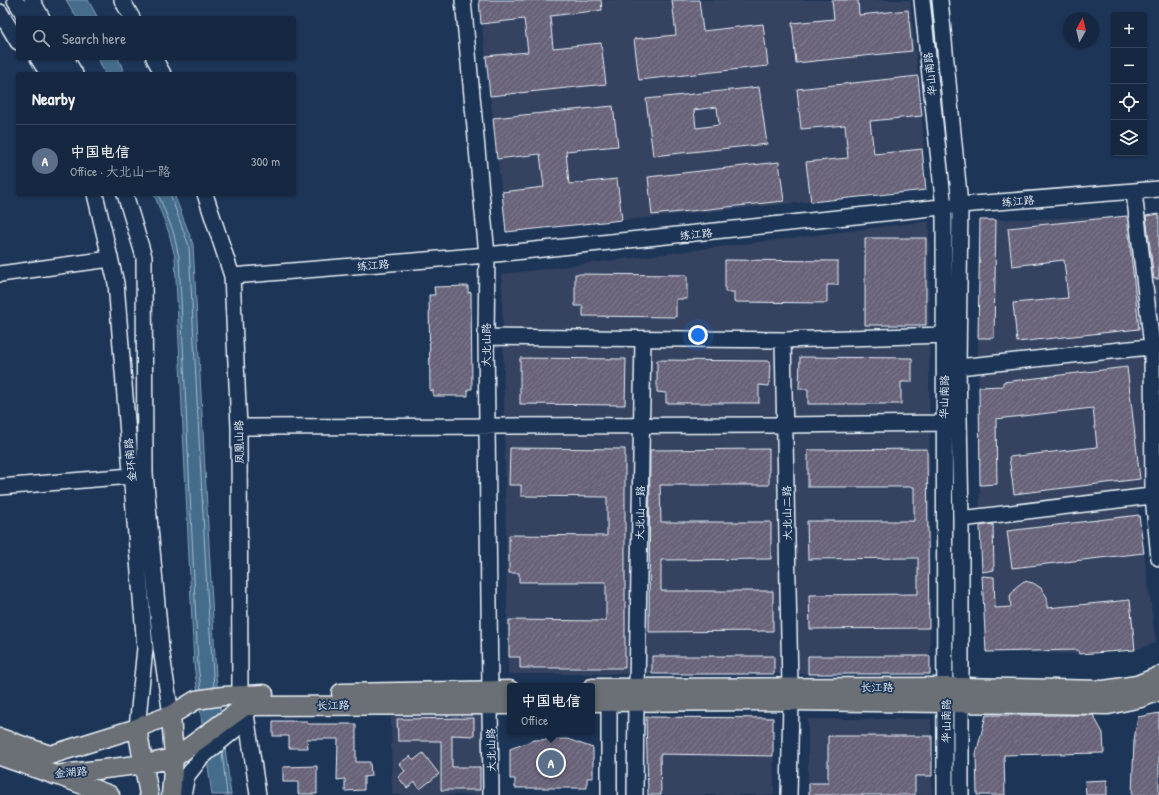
<!DOCTYPE html>
<meta charset="utf-8">
<style>
body{margin:0;font-family:"Patrick Hand","LXGW WenKai TC",sans-serif;background:#1f3048;color:#f1f3f6}
.controls{position:absolute;right:12px;top:12px;display:grid;overflow:hidden;border-radius:4px;box-shadow:0 1px 3px #0004}
.controls button{width:36px;height:36px;display:grid;place-items:center;padding:0;border:0;border-bottom:1px solid #35445a;background:#162841;color:#f1f3f6;font:20px sans-serif}
.compass{position:absolute;left:1063px;top:12px;width:36px;height:36px;border-radius:50%;background:#162841;box-shadow:0 1px 3px #0004;rotate:8deg}
.you{position:absolute;left:698px;top:335px;width:14px;height:14px;margin:-10px;border:3px solid #fff;border-radius:50%;background:#1a73e8;box-shadow:0 0 0 6px #1a73e833}
.badge{display:grid;place-items:center;width:26px;height:26px;border-radius:50%;background:#ffd166;color:#fff;font-size:13px;font-weight:700}
.pin{position:absolute;translate:-50% -50%;border:2px solid #fff;box-shadow:0 1px 4px #0006}
.popup{position:absolute;left:507px;top:683px;width:88px;height:52px;box-sizing:border-box;display:grid;place-content:center;border-radius:4px;background:#162841;filter:drop-shadow(0 1px 3px #0005);font-size:13px;white-space:nowrap;color:#9ea6b1}
.popup b{font-size:15px;color:#f1f3f6}
.popup::after{content:'';position:absolute;left:50%;top:100%;margin-left:-8px;border:8px solid transparent;border-top-color:#162841}
.list{margin:0;padding:0;list-style:none}
h2{display:flex;justify-content:space-between;align-items:center;height:52px;margin:0;padding:0 16px;font-size:17px}
h2 small{font-size:13px;font-weight:400;color:#9ea6b1}
.list li{display:grid;grid-template-columns:26px 1fr auto;gap:12px;align-items:center;box-sizing:border-box;height:72px;padding:0 16px;border-top:1px solid #35445a}
.list b{display:block;font-size:15px;white-space:nowrap}
.list p{margin:0;font-size:13px;white-space:nowrap;color:#9ea6b1}
.list em{font-size:13px;font-style:normal;color:#9ea6b1}
.icon{flex:none;width:22px;height:22px;fill:none;stroke:currentColor;stroke-width:2;stroke-linecap:round;stroke-linejoin:round}
.map{position:relative;flex:none;width:1159px;height:795px;overflow:hidden}
.search{position:absolute;background:#162841;box-shadow:0 1px 3px #0004;left:16px;top:16px;width:280px;height:44px;display:flex;align-items:center;gap:10px;box-sizing:border-box;padding:0 14px;border-radius:4px;color:#9ea6b1;font-size:15px}
.panel{position:absolute;background:#162841;box-shadow:0 1px 3px #0004;left:16px;top:72px;width:280px;height:124px;border-radius:4px}
.map>svg:first-child{display:block}
</style>
<div class="map">
<svg width="1159" height="795" viewBox="0 0 1159 795">
<defs>
<pattern id="building-hatch" width="6" height="6" patternUnits="userSpaceOnUse"><rect width="6" height="6" fill="#696379"/><path d="M-1 1l2-2M0 6l6-6M5 7l2-2" fill="none" stroke="#7e7a8d"/></pattern>
</defs>
<rect width="100%" height="100%" fill="#1d3557"/>
<filter id="ink" filterUnits="userSpaceOnUse"><feTurbulence type="fractalNoise" baseFrequency=".025" numOctaves="2"/><feDisplacementMap in="SourceGraphic" scale="8" xChannelSelector="R" yChannelSelector="G"/><feConvolveMatrix kernelMatrix="1 2 1 2 8 2 1 2 1" color-interpolation-filters="sRGB"/></filter>
<g filter="url(#ink)">
<path fill="#344361" d="M479 0H910L922 116 926 190 506 232Z
M1159 213V505L1138 508 1156 643 1135 650 1079 654 986 652 980 526 978 338 980 220 1127 216Z
M929 221 930 674H508L502 274Z
M484 714V795H392L391 715Z
M773 716 774 795H647V717Z
M808 719H931L932 795H808Z"/>
<path fill="#446c8b" stroke="#86a1b7" d="M66 0H88L98 18H77Z
M98 58H118L125 74H105Z
M154 194H174L193 244 216 676 231 795H212L194 665 175 257 169 233Z"/>
<g fill="none" stroke-linecap="round" stroke-linejoin="round">
<path stroke="#a6bccc" stroke-width="1" d="M158 194 173 231 179 257 198 665 201 689
M170 194 189 246 207 591 214 687
M222 752 227 795"/>
</g>
<path fill="url(#building-hatch)" stroke="#e8f1f8" fill-rule="evenodd" d="M479 0H601L602 10 550 16 553 48 601 43 606 84 490 96 486 56 528 52 524 19 481 24Z
M672 0H699L703 31 763 24 768 66 639 80 634 39 676 35Z
M832 0H858L859 15 908 10 912 51 796 63 792 23 834 19Z
M918 76 922 116 870 121 874 154 922 149 926 190 811 202 806 162 848 158 845 125 801 129 797 89Z
M759 87 767 144 653 156 646 99ZM717 107 719 125 696 128 694 110Z
M613 106 618 146 566 151 569 184 617 179 622 220 506 232 502 192 544 187 540 154 497 159 493 118Z
M779 162 784 201 652 215 648 177Z
M1159 214V279H1154L1146 216Z
M1127 216 1139 329 1017 342 1013 303 1068 298 1064 260 1012 266 1008 228Z
M980 220H996L994 338H978Z
M865 238H926V325H865Z
M725 260 838 261V285H827V303L734 302V292H725Z
M575 274 687 275V299H676V317L583 316V306H575Z
M468 286V293L471 292 472 389H468V396H433V390L430 391 429 295H435L434 287Z
M800 357 912 358V382H901V404H808V389H799Z
M520 358 626 359 625 405 520 404Z
M657 360 770 361 769 386 759 385V403H666V393L657 392Z
M1127 367 1140 479 1014 494 1009 457 1097 447 1093 408 996 419 997 484 980 485 979 387 1003 386V382Z
M510 448 625 449V668H520V657H509V620L606 621V582H519V573H509V535L607 536V497L521 496V485H509Z
M769 449V485H660L661 522H771V559L661 560V591H773V631L649 632 650 450Z
M927 449 929 628 810 629 809 595 918 594V558L808 559 807 521H914V487H808V450Z
M1139 515 1144 553 1012 568 1007 531Z
M993 524 994 570 982 572 980 526Z
M982 576 994 577 995 608 1011 607 1010 596 1016 587 1024 581 1033 583 1041 588 1047 597V608L1130 600 1135 650 1079 654 1078 650 986 652Z
M652 656H774V674H652Z
M808 656H930V674H808Z
M1159 713V795H1132L1134 740 1138 717Z
M986 715H1093L1103 733 1104 753 1004 755 1005 795H977L976 754Z
M646 717 773 718V756L660 754 661 795H648Z
M474 718V736L452 735V767H480V790H441V741H398L397 719Z
M273 721H307V724H356V762H370L371 776 364 777V790L345 791V779L337 780 338 739H307L308 748H289V736H273Z
M828 736H932V776H915V795H809V783H828Z
M567 739 593 748V778H587V788H515V779H510V749L534 740Z
M423 753 439 774 420 789 415 782 407 788 398 777 405 771 399 764 410 756 414 760Z
M317 766V794H298V782H283V767Z
M1107 780V795H1086L1085 781Z"/>
<g fill="none" stroke-linecap="round" stroke-linejoin="round">
<g stroke="#e8f1f8" stroke-width="18">
<path id="minor" d="M15 0 26 18
M32 0 42 18
M122 0 132 18
M463 0 487 255 486 337 490 691
M922 0 944 208 945 795
M940 0 960 205 958 367 961 519V795
M0 12 18 42
M38 58 48 74
M52 58 62 74
M66 58 75 74
M154 58 163 74
M1134 192 1152 346 1153 496 1159 558
M95 194 116 283 145 648 137 728
M125 194 144 257 145 473 161 648 171 715
M205 194 232 276 239 427 240 695
M0 274 110 259
M232 276 487 255 960 205 1159 189
M486 337 783 340 945 335
M783 340 790 686
M958 367 1159 346
M239 427 785 425 944 423
M0 487 131 476
M961 519 1159 495
M637 688 643 339
M609 702V795
M490 705 491 795
M245 707 258 795
M183 795 187 776 201 758 236 729 245 706
M635 795 636 702
M789 795 791 701"/>
</g>
<g stroke="#e8f1f8" stroke-width="21">
<path id="major" d="M592 688 960 687 1104 690 1137 685 1159 676
M341 693 510 690
M592 702 791 701 1108 705 1141 698 1159 691
M171 715 174 758 171 795
M137 728 149 795
M0 738 50 755 137 728 171 715 196 700 223 696 264 694
M0 756 55 775 145 764 174 758 245 706 510 705
M59 776 110 795"/>
</g>
<use href="#minor" stroke="#1d3557" stroke-width="15"/>
<use href="#major" stroke="#6b6f75" stroke-width="18"/>
</g>
</g>
<g text-anchor="middle" dominant-baseline="central" stroke-width="3.5" stroke-linejoin="round" paint-order="stroke">
<g font-size="11" fill="#e8f1f8" stroke="#1d3557">
<text transform="translate(930 74) rotate(-96)">华山南路</text>
<text transform="translate(1018 201) rotate(-4)">练江路</text>
<text transform="translate(696 234) rotate(-6)">练江路</text>
<text transform="translate(373 265) rotate(-5)">练江路</text>
<text transform="translate(486 345) rotate(-90)">大北山路</text>
<text transform="translate(944 397) rotate(-89)">华山南路</text>
<text transform="translate(239 442) rotate(-91)">凤凰山路</text>
<text transform="translate(130 460) rotate(-95)">金环南路</text>
<text transform="translate(640 513) rotate(-89)">大北山一路</text>
<text transform="translate(787 513) rotate(-91)">大北山二路</text>
<text x="877" y="687">长江路</text>
<text transform="translate(333 705) rotate(-1)">长江路</text>
<text transform="translate(946 721) rotate(-90)">华山南路</text>
<text transform="translate(491 750) rotate(-91)">大北山路</text>
<text transform="translate(71 772) rotate(-4)">金湖路</text>
</g>
</g>
</svg>
<div class="controls">
<button>+</button>
<button>−</button>
<button><svg class="icon" aria-label="locate" viewBox="0 0 24 24"><circle cx="12" cy="12" r="6"/><path d="M12 2v4M12 18v4M2 12h4M18 12h4"/></svg></button>
<button><svg class="icon" aria-label="layers" viewBox="0 0 24 24"><path d="M12 4l9 5-9 5-9-5zM3 14l9 5 9-5"/></svg></button>
</div>
<svg class="compass" viewBox="-18 -18 36 36"><path d="M0-13l5 13h-10z" fill="#e53935"/><path d="M0 13l5-13h-10z" fill="#9ea6b1"/></svg>
<div class="you"></div>
<div class="pin badge" style="left:551px;top:763px;background:#5c6f8a">A</div>
<div class="popup"><b>中国电信</b>Office</div>
<div class="search"><svg class="icon" aria-label="search" viewBox="0 0 24 24"><circle cx="10" cy="10" r="6"/><path d="M15 15l6 6"/></svg>Search here</div>
<section class="panel">
<h2>Nearby<small></small></h2>
<ul class="list">
<li><span class="badge" style="background:#5c6f8a">A</span><div><b>中国电信</b><p>Office · 大北山一路</p></div><em>300 m</em></li>
</ul>
</section>
</div>
